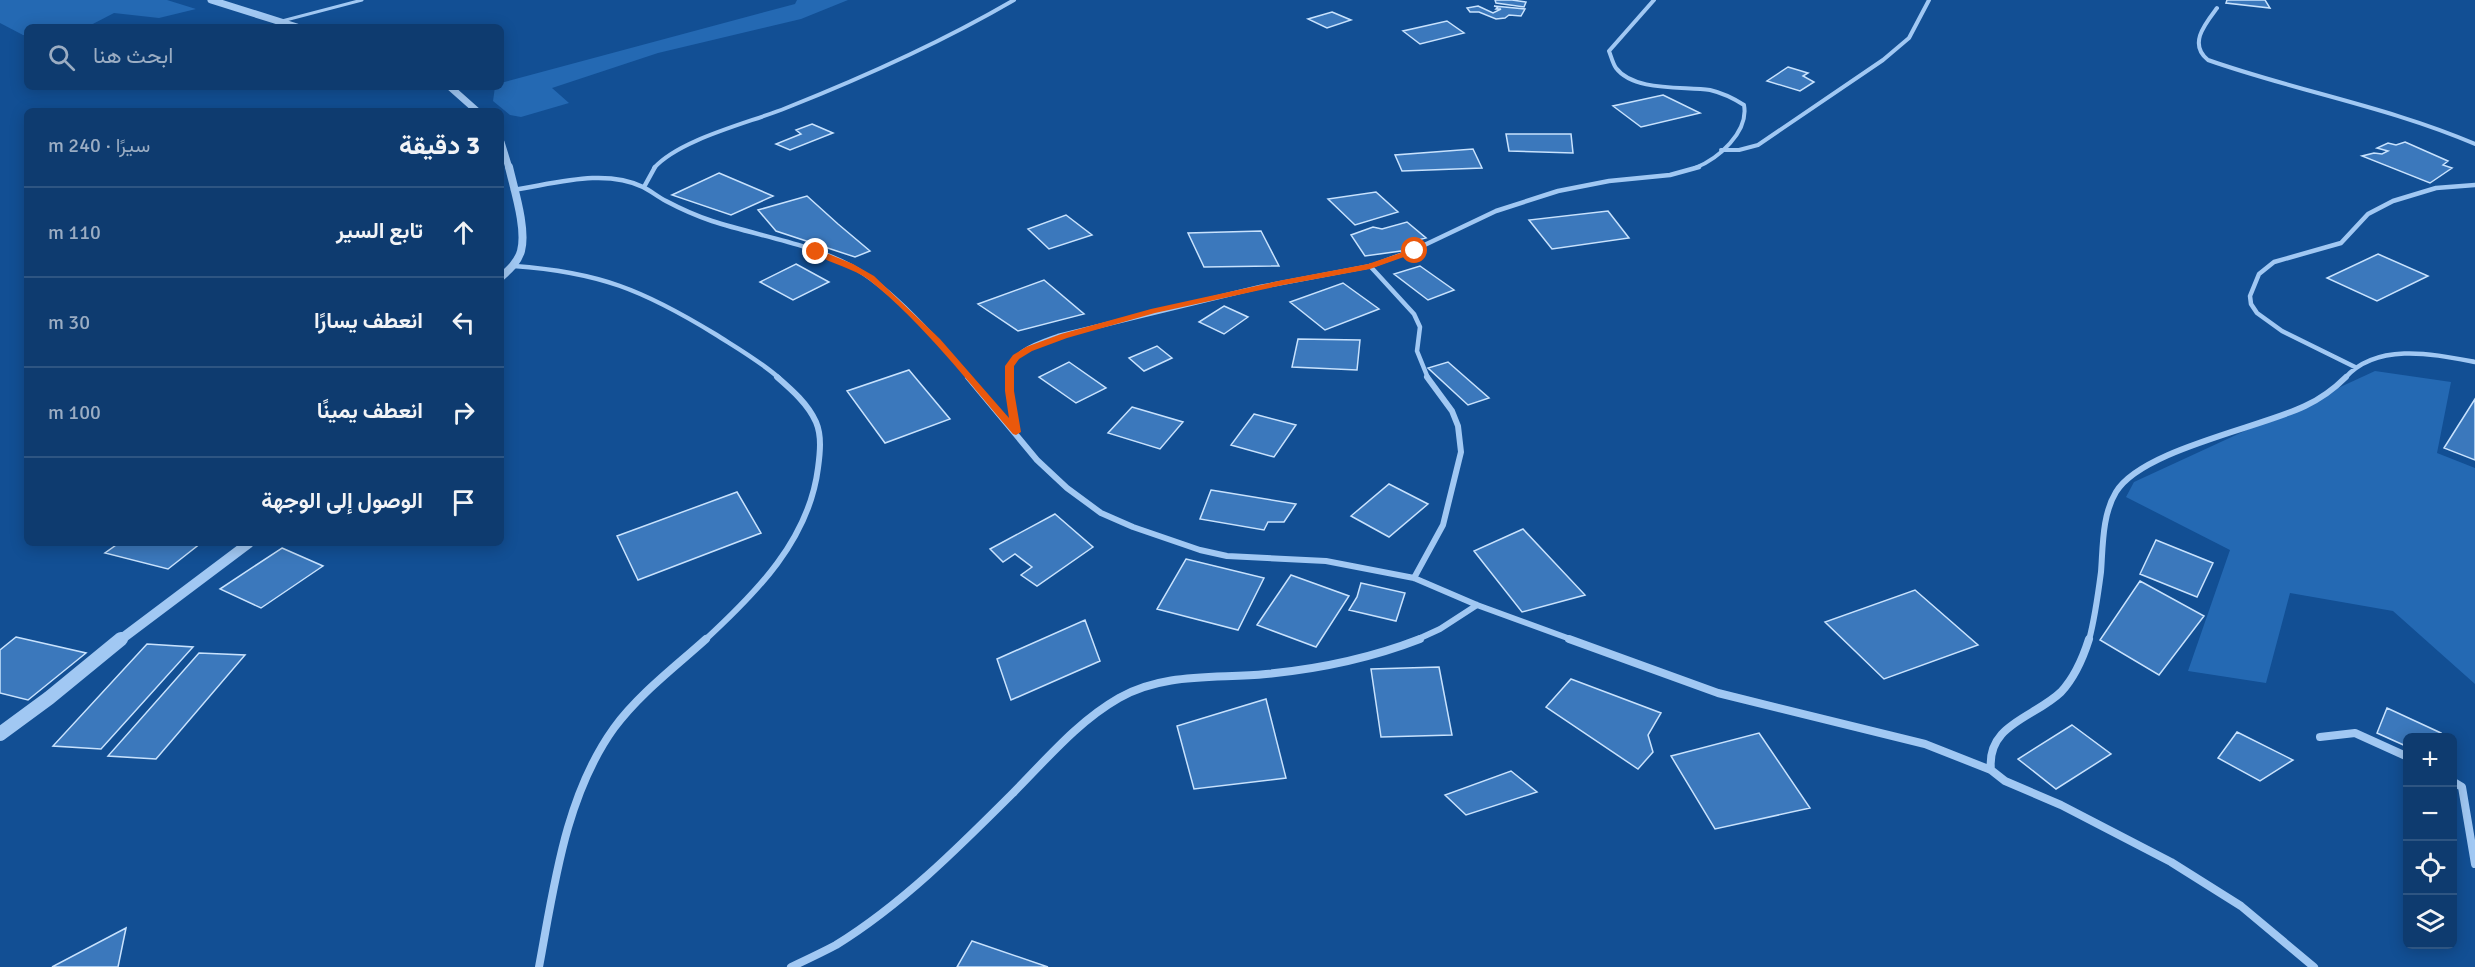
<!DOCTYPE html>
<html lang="ar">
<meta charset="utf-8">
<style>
body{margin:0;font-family:Signika,Vazirmatn,sans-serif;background:#1c4677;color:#f1f3f6;direction:rtl}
.controls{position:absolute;right:18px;bottom:18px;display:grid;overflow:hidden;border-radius:9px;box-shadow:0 3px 15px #0003}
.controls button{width:54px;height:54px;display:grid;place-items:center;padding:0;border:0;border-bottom:2px solid #2e5582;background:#0e3b6f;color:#f1f3f6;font:30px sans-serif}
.stop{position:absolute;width:18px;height:18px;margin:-14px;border:4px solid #ea580c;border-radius:50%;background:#fff}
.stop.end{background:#ea580c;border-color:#fff;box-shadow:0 2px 6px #0008}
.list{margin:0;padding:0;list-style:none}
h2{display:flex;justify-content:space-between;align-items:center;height:78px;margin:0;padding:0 24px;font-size:26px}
h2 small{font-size:20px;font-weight:400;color:#9badc3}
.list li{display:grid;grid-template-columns:39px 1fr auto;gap:18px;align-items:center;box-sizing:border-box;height:90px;padding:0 24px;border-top:2px solid #2e5582}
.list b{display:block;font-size:22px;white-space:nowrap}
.list em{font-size:20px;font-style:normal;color:#9badc3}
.icon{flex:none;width:33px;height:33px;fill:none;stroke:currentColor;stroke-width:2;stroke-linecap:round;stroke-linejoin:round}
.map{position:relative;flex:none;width:2475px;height:967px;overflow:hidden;direction:ltr}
.search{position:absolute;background:#0e3b6f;box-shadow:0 3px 15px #0003;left:24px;top:24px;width:480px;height:66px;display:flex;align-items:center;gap:15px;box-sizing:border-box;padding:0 21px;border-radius:9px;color:#9badc3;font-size:22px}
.panel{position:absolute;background:#0e3b6f;box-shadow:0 3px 15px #0003;left:24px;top:108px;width:480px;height:438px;border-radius:9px;direction:rtl}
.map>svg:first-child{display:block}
</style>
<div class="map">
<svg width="2475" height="967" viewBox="0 0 2475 967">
<rect width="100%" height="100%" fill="#124f94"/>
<path fill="#2469b3" d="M0 0H167L196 9 159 18 114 13 87 27H27V35H23L0 23Z
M797 0H848L801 19 658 53 552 88 569 103 521 117 510 115 493 101 495 87H501V83L795 4Z
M2375 371 2451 382 2437 453 2475 468V684L2393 611 2290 593 2266 683 2188 671 2230 550 2126 497 2134 482Z"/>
<path fill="#3b78bc" stroke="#c8e2fd" stroke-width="1.5" d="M1495 0H1512L1526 2 1524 7 1496 3Z
M2227 0H2265L2270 8 2226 3Z
M1478 6 1493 13 1501 9H1496L1498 7 1494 6 1525 9 1521 16 1509 15 1505 18 1496 19 1479 12H1470L1467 8Z
M1332 12 1351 20 1327 28 1308 19Z
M1447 21 1464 33 1420 44 1403 31Z
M1788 67 1808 73 1803 76 1814 82 1800 91 1767 81Z
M1663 95 1700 113 1641 127 1613 106Z
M812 124 833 133 790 150 776 144 801 134 796 130Z
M1506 134H1571L1573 153 1509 151Z
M2405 142 2448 161 2443 165 2452 168 2430 183 2362 156 2374 153 2382 154 2388 151 2377 148 2388 143 2396 145Z
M1473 149 1482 168 1402 171 1395 155Z
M719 173 773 196 731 215 672 195Z
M1376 192 1398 212 1355 225 1328 199Z
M807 196 838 224 870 251 855 257 776 231 758 210Z
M1608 211 1629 238 1552 249 1529 220Z
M1066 215 1092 235 1049 249 1028 229Z
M1407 222 1426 238 1410 242 1408 250 1365 256 1351 235 1373 227 1382 229Z
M1261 231 1279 266 1204 267 1188 233Z
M2378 254 2428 276 2377 301 2327 278Z
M796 264 829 282 793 300 760 282Z
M1420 266 1454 290 1428 300 1394 274Z
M1044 280 1084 314 1018 331 978 304Z
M1343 283 1379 309 1325 330 1290 302Z
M1224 306 1248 317 1224 334 1199 322Z
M1298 339 1360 340 1357 370 1292 367Z
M1157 346 1172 358 1144 371 1129 358Z
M1069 362 1106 388 1076 403 1039 377Z
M1448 362 1489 398 1468 405 1428 368Z
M909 370 950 419 885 443 847 391Z
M2475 399V460L2444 448Z
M1132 407 1183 422 1160 449 1108 433Z
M1254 414 1296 425 1274 457 1231 445Z
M1389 484 1428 504 1389 537 1351 516Z
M1211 490 1296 504 1284 522H1268L1264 530 1200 519Z
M737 492 761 533 638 580 617 536Z
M1055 514 1093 547 1037 586 1021 575 1032 567 1015 554 1003 562 990 549Z
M1523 529 1585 595 1522 612 1474 551Z
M2156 540 2213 563 2197 597 2140 574Z
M119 543H201L168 569 105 553Z
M282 548 323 566 261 608 220 589Z
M1186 559 1264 578 1238 630 1157 609Z
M1291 575 1349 596 1316 647 1257 625Z
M2140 581 2204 616 2159 675 2100 640Z
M1361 583 1405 593 1396 621 1349 610 1357 597Z
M1915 590 1978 645 1884 679 1825 622Z
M1085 620 1100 661 1011 700 997 659Z
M16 637 86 653 28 700 0 693V650Z
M147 644 193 647 101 749 53 746Z
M199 653 245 655 156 759 108 756Z
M1439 667 1452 735 1381 737 1371 669Z
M1571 679 1661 713 1648 735 1653 752 1638 769 1546 707Z
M1266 699 1286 778 1194 789 1177 726Z
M2387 708 2441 733 2439 738H2408V747L2377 733Z
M2072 725 2111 754 2056 789 2018 759Z
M2237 732 2293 760 2260 781 2218 758Z
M1759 733 1810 808 1715 829 1671 756Z
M1511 771 1537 792 1466 815 1445 795Z
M126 928 118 967H52Z
M972 941 1048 967H957Z"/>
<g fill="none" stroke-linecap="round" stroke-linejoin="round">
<path stroke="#a1c8f3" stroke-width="3" d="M282 21 362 0"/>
<path stroke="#a1c8f3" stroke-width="4" d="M1654 0 1609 51C1611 56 1613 64 1616 68 1634 92 1684 86 1710 90 1723 93 1733 98 1744 105 1749 132 1718 159 1695 168
M2217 8C2205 24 2188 44 2208 60 2296 91 2389 107 2475 144
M1721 150H1739L1758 145 1883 60 1909 38 1929 0
M654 168C680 139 749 123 786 108 864 77 942 42 1014 0"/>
<path stroke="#a1c8f3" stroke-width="4.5" d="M644 187 655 167
M513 190C554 184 604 168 643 187 651 191 658 197 666 201 681 209 697 216 712 221 758 236 809 243 851 266 891 287 940 343 970 378
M514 266C599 272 643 290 715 334 737 348 760 361 779 378
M1370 266 1414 314 1420 327 1417 351 1428 378
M2355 367 2282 331 2257 313 2251 304 2250 296 2259 274 2274 262 2341 243 2368 214 2393 201 2436 188 2475 185
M1008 378C1010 351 1036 344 1058 336L1260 287 1371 266 1414 250 1496 211 1558 191 1609 181 1670 175 1699 167
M2345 378C2377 342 2433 354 2475 362"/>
<path stroke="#a1c8f3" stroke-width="6" d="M968 377 1037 460 1067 488 1101 513 1133 527 1200 550 1227 556 1326 561 1414 578 1477 605 1573 640
M1009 377V393L1016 432
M1414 578 1443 525 1461 452 1458 426 1452 411 1427 377
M705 640C756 593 809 540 818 468 820 453 822 436 816 422 808 404 792 390 777 377
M1416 640 1440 629 1477 605
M2089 640C2095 618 2098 595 2101 572 2103 546 2102 515 2116 492 2141 450 2259 428 2305 406 2320 399 2335 388 2346 377"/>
<path stroke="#a1c8f3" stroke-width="8" d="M1569 639 1718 693 1925 744 1991 770 2005 781 2061 805 2171 862 2241 906 2314 967
M2320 737 2355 733 2408 757
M1991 770C1986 724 2034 718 2061 692 2075 677 2083 658 2089 639
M2452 781 2462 787 2475 864
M539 967C554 887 565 796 614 728 639 694 675 667 706 639
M791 967C806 960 821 953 836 945 901 905 958 848 1012 794 1046 760 1077 722 1119 698 1164 672 1217 679 1266 674 1319 669 1371 658 1420 639"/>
<path stroke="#a1c8f3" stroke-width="7" d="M211 0 297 27
M450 87 477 111
M501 142 509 168"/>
<path stroke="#a1c8f3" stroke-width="8" d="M501 277C509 270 518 262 521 251 527 229 514 189 509 167"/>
<path stroke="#a1c8f3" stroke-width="10" d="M120 640 249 543"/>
<path stroke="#a1c8f3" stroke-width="14" d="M0 734 49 698 121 639"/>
</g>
<path fill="#ea580c" d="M1415 248 1418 249V252L1370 269 1283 285 1155 313 1067 338 1032 351 1019 359 1014 366V391L1021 432 1016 435 1013 434C969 383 923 323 869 280 852 267 829 264 812 252L819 250 853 264 874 276 940 339 1009 418 1005 391V366L1013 355 1026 347 1061 334 1151 309 1283 280 1368 264Z"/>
</svg>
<div class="controls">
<button>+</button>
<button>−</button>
<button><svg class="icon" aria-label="locate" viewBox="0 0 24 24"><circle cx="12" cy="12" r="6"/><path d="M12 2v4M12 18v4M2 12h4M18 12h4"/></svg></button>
<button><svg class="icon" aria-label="layers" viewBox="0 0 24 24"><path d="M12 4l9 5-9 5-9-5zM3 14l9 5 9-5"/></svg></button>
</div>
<div class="stop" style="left:1415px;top:251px"></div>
<div class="stop end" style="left:816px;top:252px"></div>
<div class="search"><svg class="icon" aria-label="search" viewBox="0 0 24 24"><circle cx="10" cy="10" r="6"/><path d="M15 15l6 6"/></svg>ابحث هنا</div>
<section class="panel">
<h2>3 دقيقة<small>سيرًا · 240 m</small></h2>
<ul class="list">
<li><svg class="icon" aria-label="ahead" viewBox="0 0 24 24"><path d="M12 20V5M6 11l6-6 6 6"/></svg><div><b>تابع السير</b></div><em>110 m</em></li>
<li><svg class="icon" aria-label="left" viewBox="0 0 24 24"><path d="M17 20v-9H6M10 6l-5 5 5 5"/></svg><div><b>انعطف يسارًا</b></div><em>30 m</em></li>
<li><svg class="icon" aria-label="right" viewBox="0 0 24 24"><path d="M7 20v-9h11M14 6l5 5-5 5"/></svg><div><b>انعطف يمينًا</b></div><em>100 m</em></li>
<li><svg class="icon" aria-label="arrive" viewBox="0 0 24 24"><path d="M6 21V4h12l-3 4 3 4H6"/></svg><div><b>الوصول إلى الوجهة</b></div></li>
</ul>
</section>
</div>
